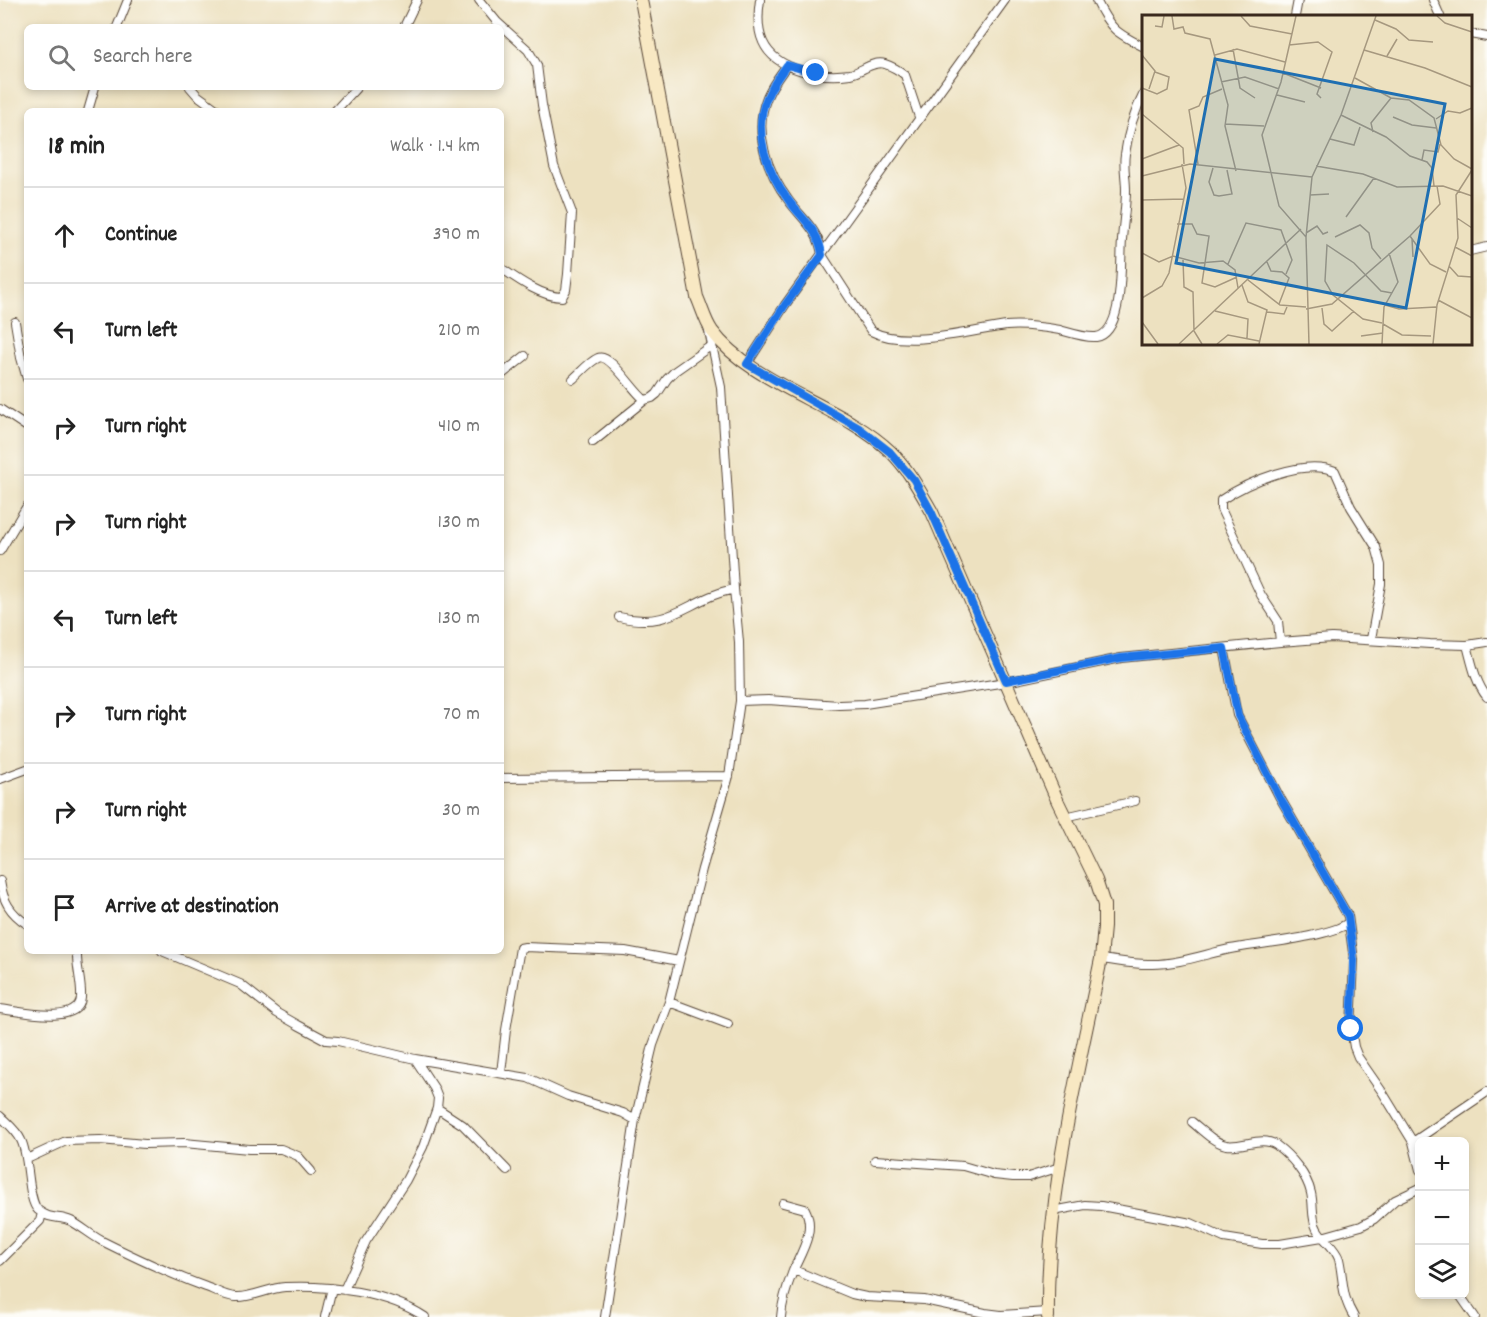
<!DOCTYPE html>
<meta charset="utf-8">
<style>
body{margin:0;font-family:Dekko,sans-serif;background:#f6f6f6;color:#222}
.controls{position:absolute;right:18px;bottom:18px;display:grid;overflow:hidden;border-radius:9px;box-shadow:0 3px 9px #0003}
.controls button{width:54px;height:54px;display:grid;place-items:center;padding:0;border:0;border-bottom:2px solid #e0e0e0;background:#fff;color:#222;font:30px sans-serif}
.stop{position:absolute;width:18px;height:18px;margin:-14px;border:4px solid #1a73e8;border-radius:50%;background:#fff}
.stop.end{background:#1a73e8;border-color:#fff;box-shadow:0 2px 6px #0008}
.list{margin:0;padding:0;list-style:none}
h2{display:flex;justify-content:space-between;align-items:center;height:78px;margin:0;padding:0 24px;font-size:26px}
h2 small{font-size:20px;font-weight:400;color:#767676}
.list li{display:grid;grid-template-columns:39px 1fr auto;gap:18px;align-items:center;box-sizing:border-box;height:96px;padding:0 24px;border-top:2px solid #e0e0e0}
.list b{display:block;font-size:22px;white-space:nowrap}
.list em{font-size:20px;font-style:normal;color:#767676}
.icon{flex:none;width:33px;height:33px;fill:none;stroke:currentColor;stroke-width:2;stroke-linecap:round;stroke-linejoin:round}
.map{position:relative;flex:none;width:1487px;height:1317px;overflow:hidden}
.search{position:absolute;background:#fff;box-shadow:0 3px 9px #0003;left:24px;top:24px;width:480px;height:66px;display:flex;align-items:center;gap:15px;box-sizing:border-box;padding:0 21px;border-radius:9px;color:#767676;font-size:22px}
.panel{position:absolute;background:#fff;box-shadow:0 3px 9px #0003;left:24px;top:108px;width:480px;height:846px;border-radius:9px}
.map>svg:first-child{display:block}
</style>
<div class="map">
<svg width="1487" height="1317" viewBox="0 0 1487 1317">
<rect width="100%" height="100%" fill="#fdfcf7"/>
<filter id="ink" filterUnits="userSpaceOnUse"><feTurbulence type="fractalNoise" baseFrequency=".0167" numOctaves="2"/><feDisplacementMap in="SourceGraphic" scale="12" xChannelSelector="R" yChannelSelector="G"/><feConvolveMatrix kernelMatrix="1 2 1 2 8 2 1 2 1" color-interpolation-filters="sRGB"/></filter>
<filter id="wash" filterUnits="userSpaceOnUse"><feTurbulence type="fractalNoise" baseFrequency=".008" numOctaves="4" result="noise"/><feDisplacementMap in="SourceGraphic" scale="24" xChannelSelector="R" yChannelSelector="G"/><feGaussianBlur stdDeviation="1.35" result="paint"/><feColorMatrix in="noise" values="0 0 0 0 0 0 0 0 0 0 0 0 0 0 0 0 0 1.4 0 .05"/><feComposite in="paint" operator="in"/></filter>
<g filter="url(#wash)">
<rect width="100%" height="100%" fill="#ede1c0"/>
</g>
<g filter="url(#ink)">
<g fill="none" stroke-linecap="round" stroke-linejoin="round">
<g stroke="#564536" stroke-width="10">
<path id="minor" d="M479 0 497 22 528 50 537 65 542 105 554 166 572 213 568 274 566 290 562 297C542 297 517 279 501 268
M760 0C758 13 757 29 763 42 776 71 821 78 850 74 861 72 874 60 885 64 891 66 900 71 905 75L919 117
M1096 0C1110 29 1116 33 1144 47
M1433 0 1440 16
M1295 16 1298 0
M117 27 128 0
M404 27 417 0
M1470 34 1487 37
M787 65C780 75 772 85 767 97 753 132 767 172 789 201 803 220 819 230 822 255L871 331C905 349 969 331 1006 326 1023 324 1043 327 1060 330 1071 333 1085 338 1096 337 1125 333 1120 261 1122 240 1123 224 1126 207 1126 190 1126 178 1123 166 1125 154 1128 133 1134 112 1144 93
M190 87 197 95 219 111
M88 111 95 87
M335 111 357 87
M1470 251 1487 247
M15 322 21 358 27 379
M747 364 785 305 1005 0
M501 375 525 356
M573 379C580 373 589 362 598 358 610 352 634 393 645 400L652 398 657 394 667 379 675 371 712 345
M0 409 27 427
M593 442 645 400
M0 551 27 506
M619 617C674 630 686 599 734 589
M1280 642 1278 621 1261 595 1221 509V500C1248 482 1303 458 1335 471L1351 507 1376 547 1381 565V584L1371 639
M1467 645C1472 663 1475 682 1487 697
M1224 648 1237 715 1279 796 1348 916 1354 960 1351 1029 1354 1047 1358 1057 1383 1093 1413 1142 1420 1170
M740 701 768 700 839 705 865 704 1006 682 1121 658 1280 642 1332 638 1430 644 1467 645 1487 642
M501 778 729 776
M0 779 27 769
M1065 817 1135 801
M0 881C3 901 10 913 27 924
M162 951 240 984 277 1013 298 1025 326 1040 338 1041 415 1059 528 1078 568 1096 623 1113 635 1120
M1101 959C1118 961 1136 965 1152 964 1179 964 1205 954 1230 949 1256 944 1330 937 1348 923
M669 1002 728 1024
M0 1009C18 1011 79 1026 81 998 82 982 76 967 77 951
M501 1073 506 1030 520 948 525 947 625 951 679 961
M437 1108 463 1125 507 1170
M0 1116C7 1123 17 1131 21 1140 30 1157 27 1200 38 1210 51 1221 59 1215 71 1221 82 1227 91 1235 102 1241 136 1258 170 1274 206 1287 215 1290 226 1297 236 1297 252 1298 268 1288 285 1287 329 1285 388 1292 425 1317
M1192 1122C1202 1130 1213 1142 1226 1145 1242 1148 1262 1135 1276 1145 1291 1156 1307 1175 1311 1193 1314 1206 1311 1218 1317 1229 1323 1240 1335 1247 1339 1259 1344 1281 1341 1296 1354 1317
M1413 1142 1487 1092
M27 1159 66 1141 100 1140 145 1144 184 1143 249 1149H281L298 1156 311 1171
M875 1160 963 1166 994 1175 1013 1177H1028L1060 1167
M1053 1211 1085 1205 1101 1206 1191 1223 1224 1238 1262 1244H1280L1322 1237 1361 1226 1374 1219 1395 1200 1420 1188
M0 1261 40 1221 42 1213
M794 1270 852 1294 866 1297 924 1300 985 1313 1001 1315 1048 1312
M344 1290 366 1241 406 1180 423 1147 437 1108 438 1098 434 1088 415 1059
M1459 1294 1475 1317
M325 1317 332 1288
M605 1317 635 1120 653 1045 669 1002 702 869 729 776 740 701 739 642 734 589 721 387 708 327
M781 1317C782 1301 787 1286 793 1271 802 1251 816 1230 805 1209L783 1203"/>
</g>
<g stroke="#564536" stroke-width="14">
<path id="secondary" d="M641 0 697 297C702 308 705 321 712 331 752 385 842 405 891 452 909 470 920 491 932 512L1058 802 1096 880 1104 905V927L1101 959C1077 1077 1046 1196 1048 1317"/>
</g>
<use href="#minor" stroke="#fff" stroke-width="8"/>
<use href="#secondary" stroke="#f8e8c3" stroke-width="12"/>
</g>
</g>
<g fill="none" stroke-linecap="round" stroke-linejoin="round" filter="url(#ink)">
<path stroke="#1a73e8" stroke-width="8" d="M816 73 787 65C780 75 772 85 767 97 752 131 767 172 789 201 803 220 819 230 822 255L785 305 747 364 859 428 890 452 914 480 932 513 1006 681 1121 658 1224 648 1238 716 1279 796 1348 916 1354 960 1351 1029"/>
</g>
<g transform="translate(1142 15)">
<rect width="330" height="330" fill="#ede1c0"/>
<path fill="none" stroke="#a6987f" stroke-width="1.5" d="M30 1 32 14 41 12 43 18 68 24 86 90 83 111 94 156M99 1 108 11 150 19M154 1 139 67 120 120 137 191 164 222 167 329M295 1 303 8 330 17M233 5 254 14 267 25 291 27M13 11 20 12 22 1M147 30 176 27 190 37 175 79 179 83M91 34 98 73 113 83M222 35 283 53 330 72M0 40 13 56 7 74M73 40 95 34 143 47M245 41 255 24M141 58 179 73M213 63 249 83 267 85 292 103 299 130 312 144 330 154M79 67 103 62 137 74M0 73 15 79 25 74 27 62 13 57M135 80 163 87M0 99 41 133 42 149M199 100 244 122 268 141 285 147 290 153 292 171M251 102 270 110 294 113M294 104 306 96 318 98 330 93M83 109 122 111M231 117 229 108 249 83M188 124 212 130 218 112M0 144 37 130M280 145 282 135 296 137 298 129M56 149 47 95 57 91 61 82 80 74M174 151 221 159 255 172 301 171 330 181M71 153 67 167 72 180 77 181 90 179 85 155M0 161 48 149 170 162M168 180 187 179M0 185 42 184M204 202 232 163M315 203 330 213M35 209H50L55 219 67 221 60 268 73 272 95 262M164 218 175 211 181 219 186 217M268 221 288 249 304 257M164 222 170 162 199 100 234 1M193 222 218 210 227 218 230 233 239 244M270 224 271 242M313 232 330 241M0 238 17 247 31 241 57 248 81 246 93 255 96 273M247 238 256 267 242 292 241 309 260 320 289 321M41 245 42 272 51 277 52 316 60 329M125 247 129 256 140 257 147 263 137 289M86 249 104 208 139 215 150 245 144 259M307 251 316 261 330 262M106 265 138 290 164 292M100 270 106 287 125 295 117 329M0 283 20 271 27 258 44 173 40 149M296 285 330 303M243 290 257 294 294 292M180 293 182 309 190 316 212 296M164 294 190 289 268 221 298 189 295 171M73 296 106 304 105 323M125 297 142 299 145 292M0 307 16 329M240 308 221 304 191 280 183 266 185 230 212 248 239 276 250 278M219 321 241 318M37 329 159 214M75 329 86 320 117 326M240 329 241 309M291 329 295 290 316 223 314 180 330 155"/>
<path fill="#1f6fb2" fill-opacity="0.15" stroke="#1f6fb2" stroke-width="3" d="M73 44 303 89 264 293 34 248Z"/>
<rect width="330" height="330" fill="none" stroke="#3b2a1e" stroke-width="3"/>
</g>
</svg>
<div class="controls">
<button>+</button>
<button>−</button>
<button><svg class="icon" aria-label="layers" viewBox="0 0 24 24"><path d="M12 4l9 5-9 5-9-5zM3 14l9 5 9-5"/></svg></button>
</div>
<div class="stop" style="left:1351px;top:1029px"></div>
<div class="stop end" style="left:816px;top:73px"></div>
<div class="search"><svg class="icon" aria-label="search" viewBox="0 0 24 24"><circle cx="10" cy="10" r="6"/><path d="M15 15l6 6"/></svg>Search here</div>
<section class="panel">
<h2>18 min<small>Walk · 1.4 km</small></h2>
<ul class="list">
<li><svg class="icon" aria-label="ahead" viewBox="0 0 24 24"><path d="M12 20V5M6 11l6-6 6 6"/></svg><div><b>Continue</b></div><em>390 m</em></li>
<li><svg class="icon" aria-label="left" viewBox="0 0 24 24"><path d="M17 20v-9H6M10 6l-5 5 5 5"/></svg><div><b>Turn left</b></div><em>210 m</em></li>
<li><svg class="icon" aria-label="right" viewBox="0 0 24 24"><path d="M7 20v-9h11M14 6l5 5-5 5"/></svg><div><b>Turn right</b></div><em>410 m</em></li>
<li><svg class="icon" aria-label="right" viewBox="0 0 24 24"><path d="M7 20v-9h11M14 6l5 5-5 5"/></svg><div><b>Turn right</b></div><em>130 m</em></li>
<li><svg class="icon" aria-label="left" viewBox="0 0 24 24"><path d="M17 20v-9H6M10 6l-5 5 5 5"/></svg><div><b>Turn left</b></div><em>130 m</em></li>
<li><svg class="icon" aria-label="right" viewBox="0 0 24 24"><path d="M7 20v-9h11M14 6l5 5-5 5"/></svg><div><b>Turn right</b></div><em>70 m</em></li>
<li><svg class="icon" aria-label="right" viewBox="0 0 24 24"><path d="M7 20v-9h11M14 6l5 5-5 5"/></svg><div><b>Turn right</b></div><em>30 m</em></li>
<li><svg class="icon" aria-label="arrive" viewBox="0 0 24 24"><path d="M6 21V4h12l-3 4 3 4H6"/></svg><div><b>Arrive at destination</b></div></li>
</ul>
</section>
</div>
